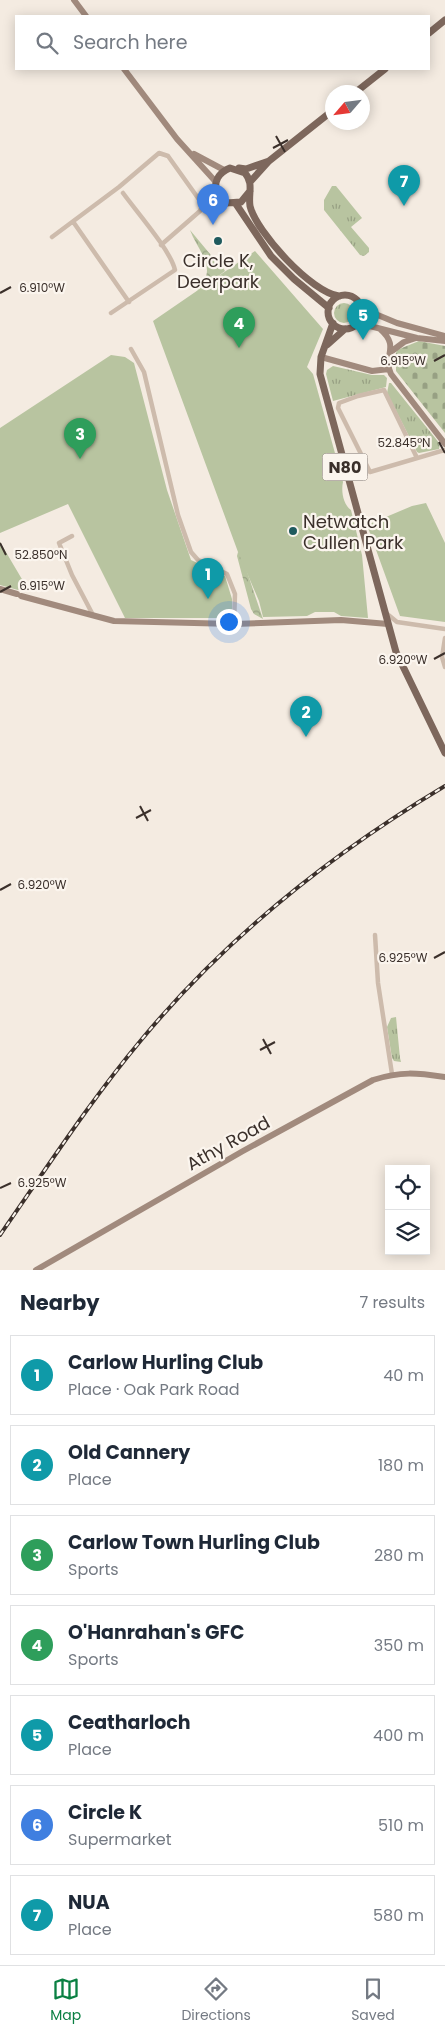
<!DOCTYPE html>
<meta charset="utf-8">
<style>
body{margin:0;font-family:Poppins,sans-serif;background:#f6f6f7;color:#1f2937}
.controls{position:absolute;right:15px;bottom:15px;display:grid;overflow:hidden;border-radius:0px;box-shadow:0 2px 12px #0003}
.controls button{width:45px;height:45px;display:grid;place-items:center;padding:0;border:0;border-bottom:1px solid #e0e1e3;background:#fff;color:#1f2937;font:25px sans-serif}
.compass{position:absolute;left:325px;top:85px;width:45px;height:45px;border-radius:50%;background:#fff;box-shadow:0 2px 12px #0003;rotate:242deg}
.you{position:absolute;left:228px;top:621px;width:18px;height:18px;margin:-12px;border:4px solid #fff;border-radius:50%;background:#1a73e8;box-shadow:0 0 0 8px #1a73e833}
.badge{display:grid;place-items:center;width:32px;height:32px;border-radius:50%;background:#0b8043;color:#fff;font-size:16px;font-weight:700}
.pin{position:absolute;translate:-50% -41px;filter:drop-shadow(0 1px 2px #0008)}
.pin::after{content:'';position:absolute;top:26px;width:18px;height:15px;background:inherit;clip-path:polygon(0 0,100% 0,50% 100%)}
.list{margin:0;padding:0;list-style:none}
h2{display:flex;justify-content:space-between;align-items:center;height:65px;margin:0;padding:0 20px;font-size:21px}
h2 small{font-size:16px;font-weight:400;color:#747a83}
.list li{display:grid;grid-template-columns:32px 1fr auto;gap:15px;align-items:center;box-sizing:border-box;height:80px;margin:0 10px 10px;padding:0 10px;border:1px solid #e0e1e3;border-radius:0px}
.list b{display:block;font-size:19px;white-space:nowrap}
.list p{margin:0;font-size:16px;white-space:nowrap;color:#747a83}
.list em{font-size:16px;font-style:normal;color:#747a83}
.icon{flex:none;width:28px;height:28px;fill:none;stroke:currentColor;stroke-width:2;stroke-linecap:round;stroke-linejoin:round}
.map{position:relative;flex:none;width:445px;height:1270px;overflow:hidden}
.search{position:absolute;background:#fff;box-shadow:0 2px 12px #0003;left:15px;right:15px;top:15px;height:55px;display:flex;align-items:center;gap:12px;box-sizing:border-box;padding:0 18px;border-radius:0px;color:#747a83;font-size:19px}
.sheet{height:695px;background:#fff}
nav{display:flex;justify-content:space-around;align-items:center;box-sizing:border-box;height:70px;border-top:1px solid #e0e1e3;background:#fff;font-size:14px;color:#747a83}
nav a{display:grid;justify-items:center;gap:2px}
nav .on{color:#0b8043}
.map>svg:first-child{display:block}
</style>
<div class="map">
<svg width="445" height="1270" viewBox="0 0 445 1270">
<defs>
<pattern id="grass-tufts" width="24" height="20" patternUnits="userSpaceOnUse" patternTransform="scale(1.25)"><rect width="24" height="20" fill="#b8c4a0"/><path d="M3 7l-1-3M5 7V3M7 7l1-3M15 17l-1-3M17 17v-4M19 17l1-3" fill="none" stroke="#97a083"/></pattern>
<pattern id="forest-crowns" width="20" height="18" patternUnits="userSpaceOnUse" patternTransform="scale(1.25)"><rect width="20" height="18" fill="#b8c4a0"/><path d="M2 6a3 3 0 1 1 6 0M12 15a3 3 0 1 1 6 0" fill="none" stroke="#97a083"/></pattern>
<pattern id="cemetery-stones" width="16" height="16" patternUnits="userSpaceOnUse" patternTransform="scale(1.25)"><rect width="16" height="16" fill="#b8c4a0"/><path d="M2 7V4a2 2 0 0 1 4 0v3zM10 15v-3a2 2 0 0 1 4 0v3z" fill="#97a083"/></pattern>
</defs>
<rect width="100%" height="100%" fill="#f4ebe1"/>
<path fill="url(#grass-tufts)" d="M332 186H336L362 218 351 227 369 248V252L364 256 360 255 324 210V200Z
M334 313a10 10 0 1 1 20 0a10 10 0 1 1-20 0Z
M333 366 372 375H384L387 378 386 387 333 401 326 374 327 370Z
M389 383H391L440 444 439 449 419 453 417 452 387 393Z
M396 1017 400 1058 401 1062 394 1061 392 1058 387 1027 391 1018Z"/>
<path fill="url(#forest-crowns)" d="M190 230 215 260 219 261 225 271 198 291 197 288C220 270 197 250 190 230Z
M238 552 241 554 263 619 254 614 251 609 237 556Z"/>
<path fill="url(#cemetery-stones)" d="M419 341 445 346V433L396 371V363L393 362 397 350Z"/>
<path fill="#b8c4a0" d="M255 251 323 329 307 367 313 374 343 482C341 491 343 504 351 510L362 555 368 618 341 616 334 612H315L307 616 263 617 259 601 238 552 153 321Z
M111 355 125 357 134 363 167 490 191 560 225 576 232 599V614L226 618H125L68 504 0 533V428Z
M426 503 445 543V622L400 616 367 525 412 506Z
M0 542 26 586 18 590 0 585Z"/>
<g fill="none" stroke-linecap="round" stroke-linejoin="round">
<path stroke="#cdbbac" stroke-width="4.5" d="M74 223 129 302
M52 237 119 187 159 153 168 156 203 205
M161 245 200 211 204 201 216 193
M111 313 175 270C171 251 136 211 123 193
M131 349 144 372 178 515 191 552 198 560 227 574 235 594 234 624
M417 458 384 390 358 396 339 403 338 408 370 472 445 450
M72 536 59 543 72 575 93 615
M386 613 397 622 445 629
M445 638 442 657 445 667
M375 935 378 983 392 1074"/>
<path stroke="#a18a7d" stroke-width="6" d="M74 0 86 16
M124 69 177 139 215 181
M194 154 224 170
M361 308 397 323 445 336
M358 323 417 338 445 341
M380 329C401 347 382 356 391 374L445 444
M392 351 404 342 416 338
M321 357 372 371 389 369
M0 589 17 594
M21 596 114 621 234 624 341 620 388 624
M36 1270 243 1151 373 1080C401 1071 417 1073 445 1077"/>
<path stroke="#7d675c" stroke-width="7" d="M429 33 445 20
M356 92 385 69
M239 168 246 169 269 161
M250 182 269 161 332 111
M250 191 241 202 226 203 216 193C214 181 218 173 230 168L245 173C254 184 248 193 250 206 256 232 312 293 339 296
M236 204 271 256 294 279 329 308
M328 312a17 17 0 1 1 34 0a17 17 0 1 1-34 0Z
M333 323 321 357 320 374 396 652 445 753
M327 345 345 329"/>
<g stroke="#3b302b" stroke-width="4">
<path id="rail" d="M0 1235C46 1169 90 1101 142 1039 227 937 331 854 445 786"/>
</g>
<use href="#rail" stroke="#fbf5ee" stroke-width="2" stroke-dasharray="5.5" stroke-linecap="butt"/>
</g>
<path fill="none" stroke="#3b302b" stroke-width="2" d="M276 136 285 152M273 148 288 140M0 293 11 287M434 361 445 355M439 442 445 453M0 543 6 555M0 592 11 586M434 659 445 653M140 806 148 821M136 818 151 810M0 890 11 884M434 958 445 952M263 1039 271 1054M260 1050 275 1042M0 1188 11 1183"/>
<g fill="#1f5a5e" stroke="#fbf5ee" stroke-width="2">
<circle cx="218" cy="241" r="5"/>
<circle cx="293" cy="531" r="5"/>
</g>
<g text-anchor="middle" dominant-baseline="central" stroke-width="4.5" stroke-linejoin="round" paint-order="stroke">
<rect fill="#fbf5ee" stroke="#756b66" stroke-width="1" x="322.5" y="453.5" width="45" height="27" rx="4"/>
<g font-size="16" font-weight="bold" fill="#3b302b">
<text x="345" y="467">N80</text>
</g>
<g font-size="18" fill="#3b302b" stroke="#fbf5ee">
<text x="218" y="260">Circle K,<tspan x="218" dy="21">Deerpark</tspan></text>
<text x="303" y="521" text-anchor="start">Netwatch<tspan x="303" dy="21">Cullen Park</tspan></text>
</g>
<g font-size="18" fill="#3b302b" stroke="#fbf5ee">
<text transform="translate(228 1143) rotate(-29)">Athy Road</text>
</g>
</g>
<g font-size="12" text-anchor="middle" fill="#3b302b" stroke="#fbf5ee" stroke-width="4.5" stroke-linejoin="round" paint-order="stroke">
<text x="42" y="292">6.910°W</text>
<text x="403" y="365">6.915°W</text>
<text x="404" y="447">52.845°N</text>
<text x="41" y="559">52.850°N</text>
<text x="42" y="590">6.915°W</text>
<text x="403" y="664">6.920°W</text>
<text x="42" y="889">6.920°W</text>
<text x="403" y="962">6.925°W</text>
<text x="42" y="1187">6.925°W</text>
</g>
</svg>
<div class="controls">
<button><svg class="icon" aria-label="locate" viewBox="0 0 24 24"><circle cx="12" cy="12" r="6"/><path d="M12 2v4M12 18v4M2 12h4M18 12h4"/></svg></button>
<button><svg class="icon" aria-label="layers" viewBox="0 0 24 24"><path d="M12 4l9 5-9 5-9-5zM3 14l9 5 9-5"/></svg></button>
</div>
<svg class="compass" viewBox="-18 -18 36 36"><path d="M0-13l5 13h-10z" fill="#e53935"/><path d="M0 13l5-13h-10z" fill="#747a83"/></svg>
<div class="you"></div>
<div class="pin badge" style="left:208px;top:599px;background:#0f9aa8">1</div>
<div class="pin badge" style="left:306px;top:737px;background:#0f9aa8">2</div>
<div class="pin badge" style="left:80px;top:459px;background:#2e9e5b">3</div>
<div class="pin badge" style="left:239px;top:348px;background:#2e9e5b">4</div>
<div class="pin badge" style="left:363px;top:340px;background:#0f9aa8">5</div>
<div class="pin badge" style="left:213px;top:225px;background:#3f7fe0">6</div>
<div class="pin badge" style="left:404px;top:206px;background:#0f9aa8">7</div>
<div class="search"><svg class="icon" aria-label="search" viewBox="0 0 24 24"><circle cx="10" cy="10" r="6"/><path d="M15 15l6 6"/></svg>Search here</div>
</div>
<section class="sheet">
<h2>Nearby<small>7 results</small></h2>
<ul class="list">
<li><span class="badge" style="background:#0f9aa8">1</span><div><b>Carlow Hurling Club</b><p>Place · Oak Park Road</p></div><em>40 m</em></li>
<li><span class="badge" style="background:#0f9aa8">2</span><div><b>Old Cannery</b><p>Place</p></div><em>180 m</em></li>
<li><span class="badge" style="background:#2e9e5b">3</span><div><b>Carlow Town Hurling Club</b><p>Sports</p></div><em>280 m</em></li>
<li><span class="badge" style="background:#2e9e5b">4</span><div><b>O'Hanrahan's GFC</b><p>Sports</p></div><em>350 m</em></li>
<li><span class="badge" style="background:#0f9aa8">5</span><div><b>Ceatharloch</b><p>Place</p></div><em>400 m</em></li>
<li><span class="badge" style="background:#3f7fe0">6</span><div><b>Circle K</b><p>Supermarket</p></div><em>510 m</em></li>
<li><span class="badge" style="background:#0f9aa8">7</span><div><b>NUA</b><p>Place</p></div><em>580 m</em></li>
</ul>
</section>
<nav>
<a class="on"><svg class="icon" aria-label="map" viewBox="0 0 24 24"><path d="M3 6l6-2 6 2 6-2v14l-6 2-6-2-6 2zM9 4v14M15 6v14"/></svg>Map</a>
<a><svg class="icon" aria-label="directions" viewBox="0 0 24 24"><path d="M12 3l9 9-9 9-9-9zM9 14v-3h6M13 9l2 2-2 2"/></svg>Directions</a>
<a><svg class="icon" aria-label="saved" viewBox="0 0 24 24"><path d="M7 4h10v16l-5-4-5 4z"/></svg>Saved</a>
</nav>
